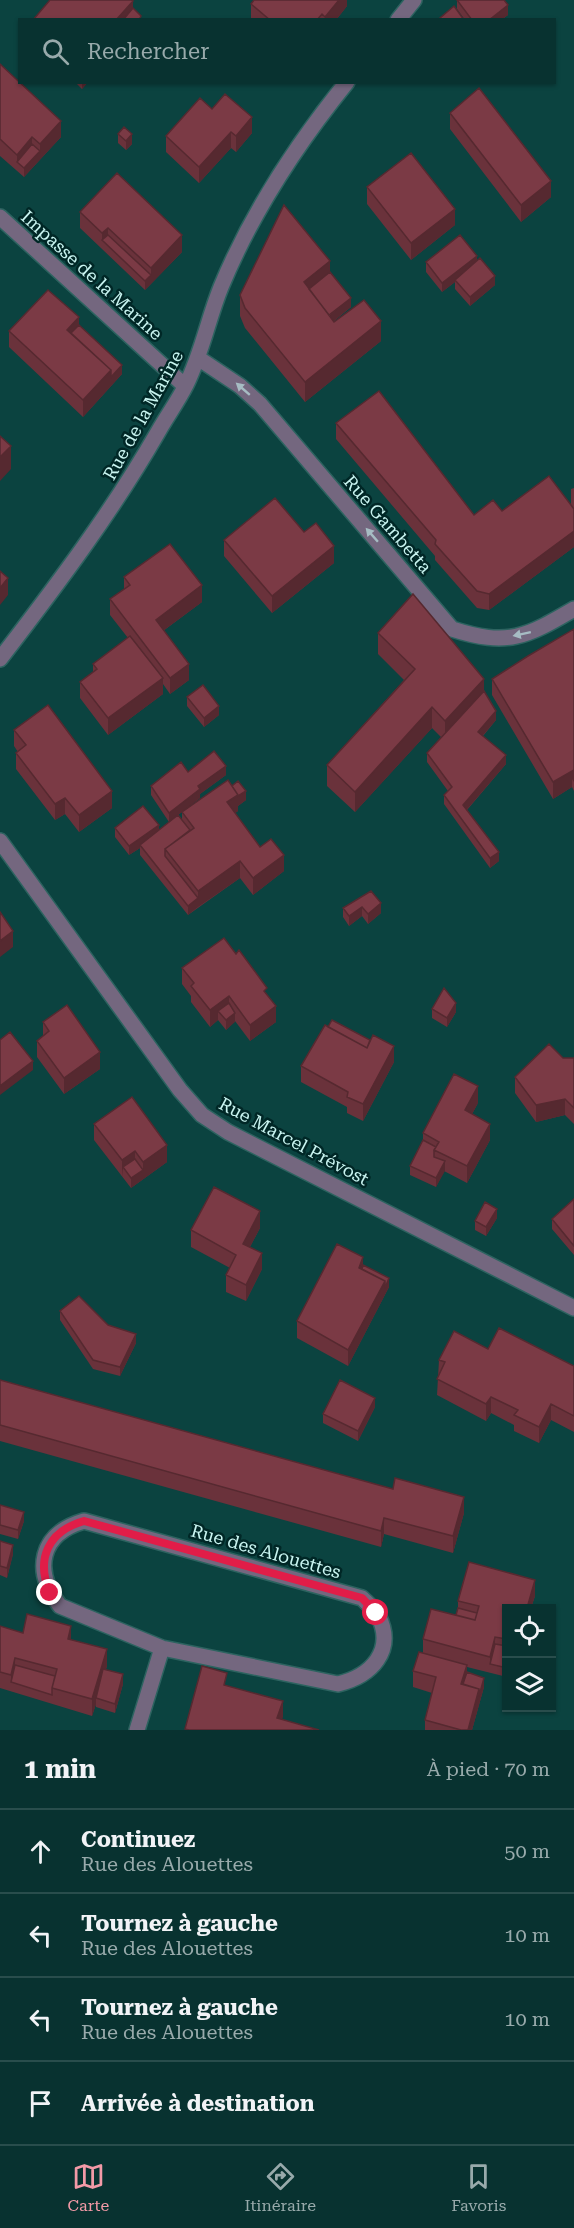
<!DOCTYPE html>
<html lang="fr">
<meta charset="utf-8">
<style>
body{margin:0;font-family:"Roboto Serif",serif;background:#113a38;color:#f1f3f6}
.controls{position:absolute;right:18px;bottom:18px;display:grid;overflow:hidden;border-radius:0px;box-shadow:0 2px 4px #0004}
.controls button{width:54px;height:54px;display:grid;place-items:center;padding:0;border:0;border-bottom:2px solid #294d4c;background:#083230;color:#f1f3f6;font:30px sans-serif}
.stop{position:absolute;width:18px;height:18px;margin:-14px;border:4px solid #e11d48;border-radius:50%;background:#fff}
.stop.end{background:#e11d48;border-color:#fff;box-shadow:0 2px 6px #0008}
.list{margin:0;padding:0;list-style:none}
h2{display:flex;justify-content:space-between;align-items:center;height:78px;margin:0;padding:0 24px;font-size:26px}
h2 small{font-size:20px;font-weight:400;color:#98aaab}
.list li{display:grid;grid-template-columns:39px 1fr auto;gap:18px;align-items:center;box-sizing:border-box;height:84px;padding:0 24px;border-top:2px solid #294d4c}
.list b{display:block;font-size:22px;white-space:nowrap}
.list p{margin:0;font-size:20px;white-space:nowrap;color:#98aaab}
.list em{font-size:20px;font-style:normal;color:#98aaab}
.icon{flex:none;width:33px;height:33px;fill:none;stroke:currentColor;stroke-width:2;stroke-linecap:round;stroke-linejoin:round}
.map{position:relative;flex:none;width:574px;height:1730px;overflow:hidden}
.search{position:absolute;background:#083230;box-shadow:0 2px 4px #0004;left:18px;right:18px;top:18px;height:66px;display:flex;align-items:center;gap:15px;box-sizing:border-box;padding:0 21px;border-radius:0px;color:#98aaab;font-size:22px}
.sheet{height:414px;background:#083230}
nav{display:flex;justify-content:space-around;align-items:center;box-sizing:border-box;height:84px;border-top:2px solid #294d4c;background:#083230;font-size:16px;color:#98aaab}
nav a{display:grid;justify-items:center;gap:3px}
nav .on{color:#f39aa7}
.map>svg:first-child{display:block}
</style>
<div class="map">
<svg width="574" height="1730" viewBox="0 0 574 1730">
<rect width="100%" height="100%" fill="#0b4340"/>
<g fill="none" stroke-linecap="round" stroke-linejoin="round">
<g stroke="#2d6360" stroke-width="18">
<path id="street" d="M398 20 414 0
M0 217 185 386
M198 358 240 386 260 404 452 629C508 647 526 637 574 609
M0 659C57 585 112 512 158 432 167 416 178 401 186 385 202 353 208 319 221 287 252 212 296 145 347 82
M0 841 180 1090 202 1115 228 1132 574 1308
M84 1521 362 1598C367 1603 374 1609 378 1615 396 1651 371 1676 338 1684L162 1648 60 1606C33 1571 39 1534 84 1521Z
M137 1730 162 1648"/>
</g>
<use href="#street" stroke="#74677f" stroke-width="15"/>
</g>
<path fill="#6a323b" d="M347 0V6L336 20H251V4Z
M457 0 508 15 501 20H465L457 9Z
M0 64 61 137 24 177 0 156Z
M75 82H88L82 89Z
M212 109 252 133 236 152 231 148 199 183 166 152V136Z
M450 113 551 197 521 222 450 129Z
M118 134 132 144 126 150 118 143Z
M367 187 455 225 411 260 367 204Z
M80 212 182 252 145 290 80 228Z
M477 261 495 285 470 306 455 289V282L442 292 426 272V262Z
M330 272 351 307 334 321 381 341 305 402 245 328 240 316V295Z
M79 325 122 374 83 417 9 347V331Z
M336 423 474 515 502 511 571 505V489L574 488V547L489 610 477 608 435 560V556L336 439Z
M304 532 334 563 272 613 224 556V540Z
M124 577 202 602 163 631 189 680 170 694 163 684V694L108 735 80 698V682L93 672V664L128 638 110 615V599L124 589Z
M574 629V791L572 787 553 799 492 695V679Z
M378 633 484 691 496 720 483 736 506 764 467 810 499 861 490 868 444 804V795L448 791 427 762V753L441 737 432 728 355 812 327 786V765L404 680 378 654Z
M187 697 219 715 204 727 187 706Z
M14 730 112 808 79 832 65 814 55 820 16 769V753L18 752 14 746Z
M188 772 226 775 200 794V798L169 822 151 795V786Z
M232 786 246 800 238 806V811L235 813 260 847 284 871 253 895 240 878 188 915 140 855V848L129 855 115 837V828L159 831 182 820V812Z
M381 903V913L368 924 362 916 349 926 343 917V908Z
M182 968 267 995 276 1022 250 1041 235 1021 226 1030 218 1020 210 1027 191 1002V996L182 984Z
M432 1009 456 1012 447 1027 432 1018Z
M43 1022 100 1069 64 1094 37 1057V1041L43 1036Z
M563 1058H574V1124L565 1115 536 1122 515 1093V1077Z
M394 1062 363 1121 347 1113V1107L301 1082V1066Z
M478 1103 472 1114 490 1140 467 1183 444 1171 436 1187 410 1175V1166L423 1140V1133Z
M94 1124 167 1162 131 1188 94 1140Z
M574 1199V1255L552 1229V1219Z
M497 1218 486 1236 475 1230V1221Z
M260 1228 250 1247 262 1269 246 1301 226 1292V1275L230 1268 191 1247V1230Z
M363 1265 389 1287 348 1366 297 1338V1321Z
M60 1311 108 1325 136 1343 120 1376 93 1369 60 1320Z
M488 1349 574 1366V1432L551 1420 539 1443 514 1431V1425L491 1413 486 1421 437 1395 439 1360Z
M0 1380 393 1489 464 1513 453 1553 384 1534 381 1547 0 1441Z
M375 1407 358 1441 323 1423V1414Z
M0 1505 24 1521 18 1539 0 1534Z
M0 1541 13 1554 7 1578 0 1575Z
M535 1596 531 1608H507V1677L467 1667V1672L484 1687 472 1730H425V1720L432 1693 413 1687V1671L423 1653V1639L456 1615 458 1608V1601Z
M0 1626 23 1633 71 1640 107 1666 106 1669 123 1684 115 1713 96 1707V1704L92 1716 0 1688Z"/>
<path fill="#562930" d="M339 0H347V6L336 20H325V17Z
M133 1V18L131 20H116Z
M508 5V15L501 20H489Z
M82 82H88L82 89Z
M252 117V133L236 152V136Z
M61 121V137L24 177V168L40 151V144Z
M231 132V148L199 183V167Z
M132 134V144L126 150V141Z
M32 137V154L17 162V155Z
M551 181V197L521 222V205Z
M455 209V225L411 260V243Z
M108 228V244L102 240V233Z
M182 235V252L151 284V268Z
M477 256V265L455 280V282L442 292V283Z
M330 261V282L308 299 304 282Z
M151 275V284L145 290V281Z
M495 276V285L470 306V297Z
M351 298V307L324 329V320Z
M79 317V334L72 341 67 330Z
M381 321V341L305 402V382Z
M122 365V374L83 417V400L111 370Z
M11 446V469L0 481V457Z
M574 531V547L489 610V594Z
M334 546V563L272 613V596Z
M8 578V595L0 605V588Z
M202 585V602L156 636V620Z
M189 664V680L170 694V678Z
M163 678V694L108 735V718Z
M484 679V700L445 742V721Z
M219 706V715L204 727V718Z
M432 707V728L355 812V792Z
M496 711V720L478 741V732Z
M506 755V764L463 814V805Z
M226 766V775L200 794V798L169 822V813L198 786Z
M574 770V782L572 779V787L553 799V782Z
M112 791V808L79 832V815Z
M246 791V800L238 806V811L227 819V802L238 795Z
M65 798V814L55 820V804Z
M159 825V835L140 845V848L129 855V846Z
M499 852V861L490 868V858Z
M284 855V871L253 895V878Z
M240 861V878L198 907V891Z
M198 898V907L188 915V906Z
M381 903V913L368 924V914Z
M362 907V916L349 926V916Z
M13 931V947L0 957V941Z
M229 996V1012L218 1011V1020L210 1027V1010Z
M456 1003V1012L447 1027V1018Z
M276 1006V1022L250 1041V1025Z
M235 1013V1022L226 1030V1020Z
M394 1046V1062L363 1121V1104Z
M100 1052V1069L64 1094V1078Z
M33 1061V1070L0 1095V1086Z
M478 1086V1103L465 1127V1110Z
M565 1099V1115L536 1122V1105Z
M490 1124V1140L467 1183V1166Z
M167 1145V1162L131 1188V1178L143 1170V1162Z
M135 1151V1168L123 1167 122 1177V1160Z
M445 1161V1171L436 1187V1178Z
M497 1209V1218L486 1236V1227Z
M260 1211V1228L243 1260V1244Z
M262 1253V1269L246 1301V1285Z
M363 1257V1274L359 1268Z
M389 1278V1287L348 1366V1350L385 1281Z
M136 1334V1343L120 1376V1367Z
M491 1397V1413L486 1421V1404Z
M375 1398V1407L358 1441V1431Z
M551 1404V1420L539 1443V1427Z
M464 1497V1513L453 1553V1536Z
M24 1512V1521L18 1539V1530Z
M384 1518V1534L381 1547V1531Z
M13 1545V1554L7 1578V1568Z
M535 1580V1596L531 1608H527Z
M71 1626V1642L68 1639Z
M495 1637V1653L490 1664V1657Z
M107 1649V1666L97 1698H96V1704L92 1716V1699Z
M15 1658V1675L11 1682V1675Z
M467 1665V1681L461 1691V1684Z
M123 1674V1684L115 1713V1704Z
M484 1678V1687L472 1730H468L479 1689Z
M283 1701V1717L279 1730 277 1718Z"/>
<path fill="#7b3a45" stroke="#562930" stroke-width="1.5" d="M50 0H131L133 1 116 20H33Z
M254 0H339L325 17 322 14 317 20H270L251 4Z
M457 0H504L508 5 489 20H472Z
M454 6 464 20H441L440 18Z
M133 8 141 16 139 20H123Z
M0 64 61 121 40 144 32 137 17 155 0 139Z
M479 88 551 181 521 205 450 113Z
M225 94 252 117 236 136 231 132 199 167 166 136 200 98 212 109Z
M124 127 132 134 126 141 118 134Z
M32 144 40 151 24 168 17 162Z
M411 153 455 209 411 243 367 187Z
M117 173 182 235 151 268 108 228 102 233 80 212Z
M284 205 330 261 304 282 334 322 364 300 381 321 305 382 245 308 240 295Z
M108 235 151 275 145 281 102 240Z
M460 235 477 256 442 283 426 262Z
M480 258 495 276 470 297 455 280Z
M330 272 351 298 329 315 309 289Z
M48 290 79 317 67 330 111 370 83 400 9 331Z
M79 325 122 365 111 377V370L71 333Z
M379 391 474 515 493 500 502 511 549 476 574 509V531L489 594 477 591 435 544 436 540 336 423Z
M0 436 11 446 0 457Z
M275 498 304 532 316 523 334 546 272 596 224 540Z
M170 544 202 585 156 620 189 664 170 678 110 599 130 585 124 577Z
M0 571 8 578 0 588Z
M413 594 484 679 445 721 432 707 355 792 327 765 415 669 378 633Z
M574 629V770L553 782 492 679 528 656Z
M130 636 163 678 108 718 80 682 97 669 93 664Z
M203 685 219 706 204 718 187 697Z
M484 691 496 711 478 732 506 755 463 805 499 852 490 858 444 795 452 787 427 753Z
M48 705 112 791 79 815 65 798 55 804 16 753 26 745 14 730Z
M214 751 226 766 198 786 200 789 169 813 151 786 181 762 188 772Z
M228 780 238 795 227 802 260 847 271 839 284 855 253 878 240 861 198 891 165 849 194 828 182 812Z
M238 781 246 791 238 796V795L232 786Z
M143 806 159 825 129 846 115 828Z
M178 815 190 830 165 849V856L198 898 188 906 140 845Z
M371 891 381 903 368 914 362 907 349 916 343 908Z
M0 912 13 931 0 941Z
M224 938 236 954 239 950 267 988 264 991 276 1006 250 1025 229 996 210 1010 191 986 194 983 182 968Z
M444 988 456 1003 447 1018 432 1009Z
M229 1003 235 1013 226 1020 218 1011Z
M67 1005 100 1052 64 1078 37 1041 49 1031 43 1022Z
M332 1020 370 1040 367 1048 328 1027Z
M325 1025 367 1048 373 1035 394 1046 363 1104 347 1097 348 1092 301 1066Z
M10 1032 33 1061 0 1086V1040Z
M549 1044 563 1058H574V1108L565 1099 536 1105 515 1077Z
M454 1074 478 1086 465 1110 490 1124 467 1166 434 1150 439 1142 423 1133Z
M132 1097 167 1145 143 1162 135 1151 122 1160 94 1124Z
M423 1140 436 1147 434 1150V1157L445 1161 436 1178 410 1166Z
M135 1159 143 1170 131 1178 123 1167Z
M214 1187 260 1211 243 1244 262 1253 246 1285 226 1275 236 1255 191 1230Z
M574 1199V1246L552 1219Z
M485 1202 497 1209 486 1227 475 1221Z
M337 1244 363 1257 359 1268 385 1281 348 1350 297 1321Z
M363 1265 389 1278 385 1288V1281L362 1269Z
M79 1296 108 1325 136 1334 120 1367 93 1360 60 1311Z
M499 1328 574 1366V1416L551 1404 539 1427 514 1415 518 1410 491 1397 486 1404 437 1379 445 1362 439 1360 454 1331 488 1349Z
M0 1380 393 1489 395 1478 464 1497 453 1536 384 1518 381 1531 0 1425Z
M340 1380 375 1398 358 1431 323 1414Z
M0 1505 24 1512 18 1530 0 1525Z
M0 1541 13 1545 7 1568 0 1566Z
M469 1562 535 1580 527 1608H507V1639L495 1637 490 1657 423 1639 431 1609 475 1620 479 1606 458 1601Z
M458 1608 477 1613 475 1620 456 1615Z
M27 1614 71 1626 68 1639 107 1649 92 1699 52 1688 57 1669 15 1658 11 1675 0 1672V1626L23 1633Z
M495 1644 507 1646V1668L490 1664Z
M419 1652 467 1665 461 1684 479 1689 468 1730H461L425 1720 436 1677 413 1671Z
M15 1665 55 1676 52 1688V1695L11 1682Z
M202 1666 227 1673 224 1685 283 1701 277 1718 319 1730H189L185 1729Z
M103 1669 123 1674 115 1704 96 1698Z
M467 1672 484 1678 479 1696V1689L463 1684Z"/>
<defs><path id="oneway-solid" d="M-6-.8H1V-3.2L6.5 0L1 3.2V.8H-6Z" transform="scale(1.5)"/></defs>
<g fill="#a6bcc3">
<use href="#oneway-solid" transform="translate(243 389) rotate(-139)"/>
<use href="#oneway-solid" transform="translate(372 535) rotate(-131)"/>
<use href="#oneway-solid" transform="translate(522 634) rotate(168)"/>
</g>
<g fill="none" stroke-linecap="round" stroke-linejoin="round">
<path stroke="#e11d48" stroke-width="8" d="M50 1593C35 1558 49 1531 84 1521L362 1598 376 1613"/>
</g>
<g text-anchor="middle" dominant-baseline="central" stroke-width="5" stroke-linejoin="round" paint-order="stroke">
<g font-size="18" fill="#c8f4f0" stroke="#002726">
<text transform="translate(92 275) rotate(42)">Impasse de la Marine</text>
<text transform="translate(143 415) rotate(-61)">Rue de la Marine</text>
<text transform="translate(388 524) rotate(49)">Rue Gambetta</text>
<text transform="translate(294 1141) rotate(28)">Rue Marcel Prévost</text>
<text transform="translate(266 1551) rotate(16)">Rue des Alouettes</text>
</g>
</g>
</svg>
<div class="controls">
<button><svg class="icon" aria-label="locate" viewBox="0 0 24 24"><circle cx="12" cy="12" r="6"/><path d="M12 2v4M12 18v4M2 12h4M18 12h4"/></svg></button>
<button><svg class="icon" aria-label="layers" viewBox="0 0 24 24"><path d="M12 4l9 5-9 5-9-5zM3 14l9 5 9-5"/></svg></button>
</div>
<div class="stop" style="left:376px;top:1613px"></div>
<div class="stop end" style="left:50px;top:1593px"></div>
<div class="search"><svg class="icon" aria-label="search" viewBox="0 0 24 24"><circle cx="10" cy="10" r="6"/><path d="M15 15l6 6"/></svg>Rechercher</div>
</div>
<section class="sheet">
<h2>1 min<small>À pied · 70 m</small></h2>
<ul class="list">
<li><svg class="icon" aria-label="ahead" viewBox="0 0 24 24"><path d="M12 20V5M6 11l6-6 6 6"/></svg><div><b>Continuez</b><p>Rue des Alouettes</p></div><em>50 m</em></li>
<li><svg class="icon" aria-label="left" viewBox="0 0 24 24"><path d="M17 20v-9H6M10 6l-5 5 5 5"/></svg><div><b>Tournez à gauche</b><p>Rue des Alouettes</p></div><em>10 m</em></li>
<li><svg class="icon" aria-label="left" viewBox="0 0 24 24"><path d="M17 20v-9H6M10 6l-5 5 5 5"/></svg><div><b>Tournez à gauche</b><p>Rue des Alouettes</p></div><em>10 m</em></li>
<li><svg class="icon" aria-label="arrive" viewBox="0 0 24 24"><path d="M6 21V4h12l-3 4 3 4H6"/></svg><div><b>Arrivée à destination</b></div></li>
</ul>
</section>
<nav>
<a class="on"><svg class="icon" aria-label="map" viewBox="0 0 24 24"><path d="M3 6l6-2 6 2 6-2v14l-6 2-6-2-6 2zM9 4v14M15 6v14"/></svg>Carte</a>
<a><svg class="icon" aria-label="directions" viewBox="0 0 24 24"><path d="M12 3l9 9-9 9-9-9zM9 14v-3h6M13 9l2 2-2 2"/></svg>Itinéraire</a>
<a><svg class="icon" aria-label="saved" viewBox="0 0 24 24"><path d="M7 4h10v16l-5-4-5 4z"/></svg>Favoris</a>
</nav>
